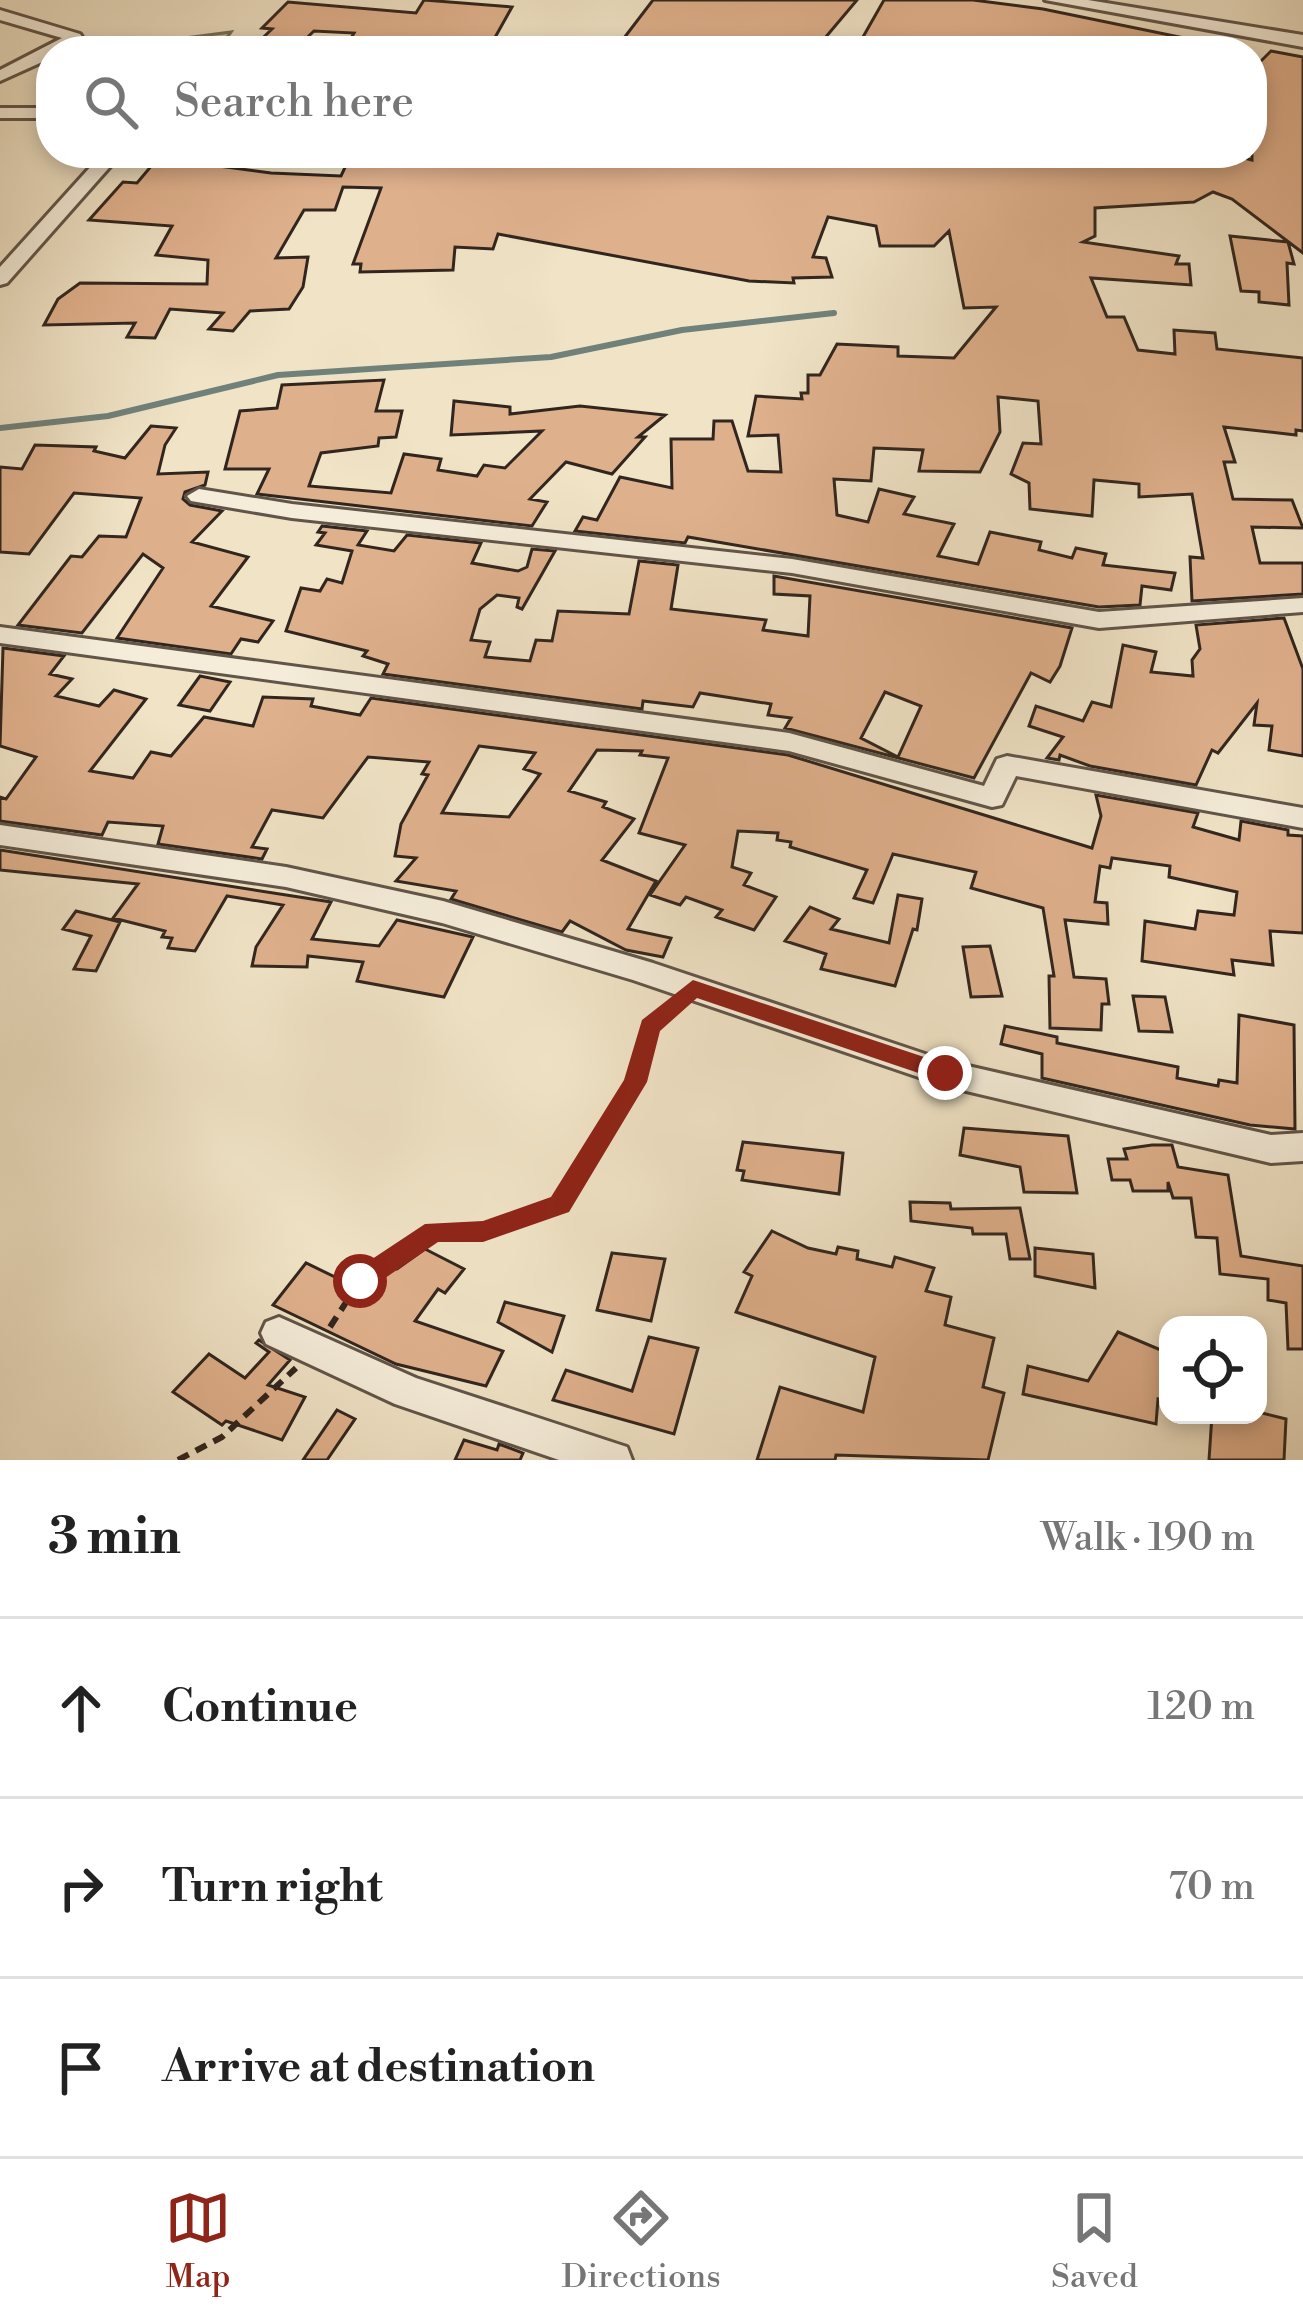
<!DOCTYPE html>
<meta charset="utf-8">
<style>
body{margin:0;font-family:"Libre Bodoni",serif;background:#f2f2f2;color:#222}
.controls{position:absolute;right:36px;bottom:36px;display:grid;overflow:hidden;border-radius:24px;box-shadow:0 6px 18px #0003}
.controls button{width:108px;height:108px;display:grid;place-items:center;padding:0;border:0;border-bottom:3px solid #e0e0e0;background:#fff;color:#222;font:60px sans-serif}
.stop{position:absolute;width:36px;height:36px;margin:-27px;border:9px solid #8f2418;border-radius:50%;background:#fff}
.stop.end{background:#8f2418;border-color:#fff;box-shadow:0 3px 12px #0008}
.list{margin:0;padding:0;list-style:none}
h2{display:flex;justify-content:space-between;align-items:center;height:156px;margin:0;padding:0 48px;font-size:51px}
h2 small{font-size:39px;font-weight:400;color:#767676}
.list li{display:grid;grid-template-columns:78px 1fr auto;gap:36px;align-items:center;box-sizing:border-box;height:180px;padding:0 48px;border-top:3px solid #e0e0e0}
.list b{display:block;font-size:45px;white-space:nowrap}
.list em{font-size:39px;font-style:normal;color:#767676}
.icon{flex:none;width:66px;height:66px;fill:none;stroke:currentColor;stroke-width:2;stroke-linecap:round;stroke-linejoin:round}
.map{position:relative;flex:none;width:1303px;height:1460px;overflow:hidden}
.search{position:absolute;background:#fff;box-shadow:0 6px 18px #0003;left:36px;right:36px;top:36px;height:132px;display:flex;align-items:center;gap:30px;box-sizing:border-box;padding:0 42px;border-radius:48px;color:#767676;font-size:45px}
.sheet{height:696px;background:#fff}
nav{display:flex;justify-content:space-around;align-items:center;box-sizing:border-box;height:168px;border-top:3px solid #e0e0e0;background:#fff;font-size:33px;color:#767676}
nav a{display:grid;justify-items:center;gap:6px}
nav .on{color:#8f2418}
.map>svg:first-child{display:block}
</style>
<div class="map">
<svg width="1303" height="1460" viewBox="0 0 1303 1460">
<rect width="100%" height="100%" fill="#f0e3c6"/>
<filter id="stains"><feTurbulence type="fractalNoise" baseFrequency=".00167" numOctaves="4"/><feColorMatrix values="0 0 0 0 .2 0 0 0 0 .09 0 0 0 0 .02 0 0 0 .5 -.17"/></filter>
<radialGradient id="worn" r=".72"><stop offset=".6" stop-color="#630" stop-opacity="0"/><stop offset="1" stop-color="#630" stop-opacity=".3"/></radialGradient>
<path fill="#bcc393" stroke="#767459" stroke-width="3" d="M231 32 217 51H85Z"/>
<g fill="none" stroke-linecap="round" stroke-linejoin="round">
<path stroke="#70817b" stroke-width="6" d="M0 428 108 416 278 375 551 357 682 330 834 313"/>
</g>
<path fill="#dfb08c" stroke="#31261f" stroke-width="3" fill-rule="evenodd" d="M424 0 512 7 493 41 444 39 403 51 345 48 354 33 314 31 293 51H249L272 29 262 28 288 2 416 13Z
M653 0H857L814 51H614Z
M884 0H973L1043 9 1189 39V51H855Z
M1271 51 1303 57V253L1232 199 1213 192 1194 202 1095 208V236L1083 242 1179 256 1176 264H1189L1191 285 1091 278 1107 317H1124L1138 350 1175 354 1174 330 1215 333 1217 349 1303 358V431L1296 430V435L1224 427 1235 462H1224L1233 499 1292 500 1303 528 1252 527 1260 563H1303V594L1192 601 1190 557 1203 558 1192 494 1139 497V484L1094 480 1092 516 1030 509 1029 483 1011 474 1023 443 1041 444 1038 401 998 397 1000 432 980 472 919 471 923 450 874 448 871 481 834 479 837 515 868 522 879 489 914 497 904 514 954 524 938 556 978 564 990 532 1041 542 1039 550 1072 558 1076 548 1106 554 1103 565 1175 573 1171 590 1142 586 1140 605 1099 607 688 537 685 543 575 531 583 517 597 520 620 477 672 488 671 439H713L714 421H732L748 471 781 472 778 435 748 436 756 396 802 399 801 393H808V375H820L837 344 898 347V356L954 358 996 307 964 308 949 231 934 246H880L876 226 828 217 813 257 826 258 832 277 793 278 794 283 749 281 498 234 493 249 455 247 453 270 360 272 361 264H353L381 188 343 187 335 210H304L276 258 308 257 303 287 289 309 250 311 233 331 209 329 223 313 170 309 155 338 127 337 135 323 44 325 58 299 80 283 207 284 208 260 156 255 172 226 89 220 123 182 137 183 158 158 271 173 341 176 348 161 368 162 374 153H495L562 162 570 153 643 158 666 153 712 163 720 153H821L881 160 889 153H1225L1252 160V70Z
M1230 236 1288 242 1294 264 1287 263 1289 305 1259 302V292L1241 291Z
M384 380 376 411H402L396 437 379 438 378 446 321 453 309 486 391 493 404 454 441 459 438 470 477 476 484 465 505 468 542 431 451 435 454 401 510 407V414L580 406 665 415 638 437H645L612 474 566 462 530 499 547 502 532 526 257 494 269 469H225L240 411 277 408 282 385Z
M151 426 176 428 165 445 158 474 208 472 205 485 185 492 183 499 190 505 222 511 192 542 248 557 211 606 273 621 258 642 241 639 231 654 117 638 163 568 143 554 82 633 18 625 71 556 82 557 99 536 126 537 141 498 74 493 29 554 0 552V467L22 469 35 445 96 447 94 451 125 458Z
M322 526 367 531 358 545 394 551 407 535 481 543 472 563 518 571 527 567 532 549 555 551 522 609 517 607 519 598 497 595 480 609 471 640 490 642 485 657 530 661 536 640 552 641 558 611 629 614 639 561 678 565 671 609 766 620 763 630 808 636 810 596 774 594V576L1072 628 1060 666 1050 682 1031 673 974 778 785 728 791 718 768 715 771 704 700 693 693 707 643 701 642 709 383 674 388 664 363 656 367 651 286 631 301 588 320 591 327 579 342 583 352 551 316 545 325 533 318 532ZM885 692 921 706 898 757 861 738Z
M1284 618 1303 669V756L1269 750 1272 726 1254 725 1257 703 1218 753 1212 750 1196 785 1090 766 1060 755 1059 760 1047 758 1063 737 1029 726 1036 706 1083 721 1092 702 1111 707 1123 645 1156 652 1151 672 1193 676 1192 660 1200 649 1196 625Z
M3 648 64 656 50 674 72 679 56 696 99 706 114 690 146 699 90 771 133 778 151 752 171 756 204 717 253 726 263 697 313 699 311 706 360 715 371 698 788 755 1092 848 1101 816 1096 795 1198 813 1193 827 1239 840 1241 821 1288 830V835L1303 836V933L1270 931 1273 965 1232 960 1234 975 1142 961 1145 921 1195 929 1198 911 1234 915 1237 892 1169 877 1170 866 1112 858 1110 868 1100 866 1095 902 1107 903 1108 924 1065 920 1074 977 1106 979 1109 1004H1102L1101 1030 1050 1028 1049 976H1054L1043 908 971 888 976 872 893 854 873 903 854 898 867 870 790 847 791 842 777 840 778 833 738 831 732 867 751 873 744 885 776 897 754 930 716 917 722 910 686 897 680 905 650 895 685 845 639 833 668 758 640 755 642 751 597 750 569 791 606 802 603 807 634 819 602 860 656 881 628 929 671 938 663 957 626 950 570 921 562 932 451 899 456 891 396 881 416 858 395 856 401 824 428 775 422 774 429 762 368 757 323 818 272 810 252 847 267 849 262 859 158 844 163 826 108 822 102 835 0 821V797L6 799 36 757 0 746ZM479 746 535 753 524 769 540 774 509 817 442 813Z
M200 676 230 682 210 711 179 705Z
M0 850 331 902 312 939 379 946 397 920 473 937 444 997 357 981 363 962 308 956 307 967 252 966 256 947 283 905 227 896 195 951 168 948 172 938 162 937 165 931 113 918 138 884 0 870Z
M898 895 922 899 917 930 913 929 895 986 821 969 826 954 785 941 810 907 839 919 831 929 889 943Z
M76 911 120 922 96 971 74 969 91 936 63 929Z
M990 946 1002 996 971 997 963 947Z
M1133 996 1165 997 1172 1032 1139 1031Z
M1239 1015 1294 1025 1295 1129 1250 1125 1042 1078V1054L1001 1044 1005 1026 1057 1037V1043L1178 1067 1177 1078 1218 1086 1219 1080 1237 1083Z
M964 1128 1068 1136 1077 1193 1024 1192 1020 1167 960 1155Z
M743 1142 843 1153 839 1194 742 1180 744 1171 737 1170Z
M1152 1145H1172L1178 1167 1228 1175 1241 1256 1303 1266V1349H1288L1286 1303 1268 1300V1279L1220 1274 1217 1238 1196 1237 1191 1198H1173L1168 1182V1191H1133L1130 1180H1112L1108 1159H1127L1124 1149Z
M910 1202 950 1203 951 1209 1020 1208 1030 1259H1010L1006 1234H973L972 1228 911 1221Z
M772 1231 808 1248 836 1254 838 1247 858 1251 857 1259 892 1267 895 1257 934 1268 926 1291 951 1297 945 1325 994 1338 983 1387 1004 1393 988 1460 836 1455 835 1460H757L780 1387 863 1412 875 1357 736 1312 752 1276 744 1272Z
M1035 1248 1093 1254 1095 1288 1035 1276Z
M425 1249 464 1269 445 1293 438 1289 415 1321 503 1351 486 1386 396 1364 273 1305 306 1263 366 1292 393 1266 397 1269Z
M612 1253 665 1259 651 1321 597 1310Z
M505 1302 564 1316 552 1352 498 1322Z
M1118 1332 1168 1353V1402L1158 1399 1156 1424 1023 1394 1028 1366 1088 1381Z
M649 1337 698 1348 674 1434 553 1400 566 1370 632 1391Z
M259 1340 290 1360 268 1385 305 1397 282 1440 226 1421 222 1425 173 1392 209 1354 245 1378 269 1352 256 1343Z
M337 1410 355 1419 327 1460H303Z
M1258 1412 1286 1419 1284 1460H1209L1212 1415Z
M464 1440 497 1450 499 1444 523 1453 520 1460H455Z"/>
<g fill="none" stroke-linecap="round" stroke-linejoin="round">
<g stroke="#615549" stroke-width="6">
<path id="minor" d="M0 10 80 34 82 37 64 51H51V58L0 81V70L62 38 0 20Z
M0 108H51V118H0Z
M103 153H122L7 283 0 285V267Z
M199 489 292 504 792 559 1099 612 1303 598V612L1099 628 792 573 292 518 191 501 187 496Z
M0 627 789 733 984 786 997 759 1007 756 1303 808V828L1016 776 1002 805 992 807 789 751 0 643Z
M0 825 286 867 443 901 653 963 946 1061 1271 1135 1303 1133V1161L1271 1163 945 1086 633 980 442 923 286 887 0 845Z
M279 1317 416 1378 627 1447 632 1460H559L395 1404 266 1344 261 1333 266 1322Z"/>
</g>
<g stroke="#615549" stroke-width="6">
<path id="tertiary" d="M1045 0H1088L1303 35V47Z"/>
</g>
<path stroke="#31261f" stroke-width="6" stroke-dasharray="12 8" stroke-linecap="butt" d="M330 1327 360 1281 434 1232H483L560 1204 635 1082 650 1027 675 1004
M178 1460 222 1437 296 1368"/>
<use href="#minor" fill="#f5edda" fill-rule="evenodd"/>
<use href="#tertiary" fill="#f5edda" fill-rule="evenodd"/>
</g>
<path fill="#8f2418" d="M693 980 954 1067 957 1073 945 1082 697 998 660 1031 647 1082 569 1212 483 1242H438L369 1289H351V1273L425 1224 483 1221 551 1197 624 1080 642 1020Z"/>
<rect width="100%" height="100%" filter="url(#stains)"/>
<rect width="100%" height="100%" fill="url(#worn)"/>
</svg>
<div class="controls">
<button><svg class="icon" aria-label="locate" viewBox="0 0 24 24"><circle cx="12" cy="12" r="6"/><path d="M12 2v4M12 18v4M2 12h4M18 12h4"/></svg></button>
</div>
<div class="stop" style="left:360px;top:1281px"></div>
<div class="stop end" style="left:945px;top:1073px"></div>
<div class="search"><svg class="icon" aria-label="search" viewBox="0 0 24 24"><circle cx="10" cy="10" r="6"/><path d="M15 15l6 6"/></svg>Search here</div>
</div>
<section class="sheet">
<h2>3 min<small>Walk · 190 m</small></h2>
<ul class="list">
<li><svg class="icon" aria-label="ahead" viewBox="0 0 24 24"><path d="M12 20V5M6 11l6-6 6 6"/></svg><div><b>Continue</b></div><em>120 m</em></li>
<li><svg class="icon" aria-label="right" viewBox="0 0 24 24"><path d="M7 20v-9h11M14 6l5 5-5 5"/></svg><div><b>Turn right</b></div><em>70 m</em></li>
<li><svg class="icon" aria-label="arrive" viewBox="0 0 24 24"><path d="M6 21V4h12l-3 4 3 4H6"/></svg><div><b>Arrive at destination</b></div></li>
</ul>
</section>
<nav>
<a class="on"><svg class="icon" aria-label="map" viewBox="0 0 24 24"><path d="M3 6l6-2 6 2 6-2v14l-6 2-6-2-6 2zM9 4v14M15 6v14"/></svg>Map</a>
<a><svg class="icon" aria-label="directions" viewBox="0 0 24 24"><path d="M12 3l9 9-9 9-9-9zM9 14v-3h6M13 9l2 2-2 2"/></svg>Directions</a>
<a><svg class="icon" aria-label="saved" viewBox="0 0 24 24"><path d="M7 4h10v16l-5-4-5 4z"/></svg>Saved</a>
</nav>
